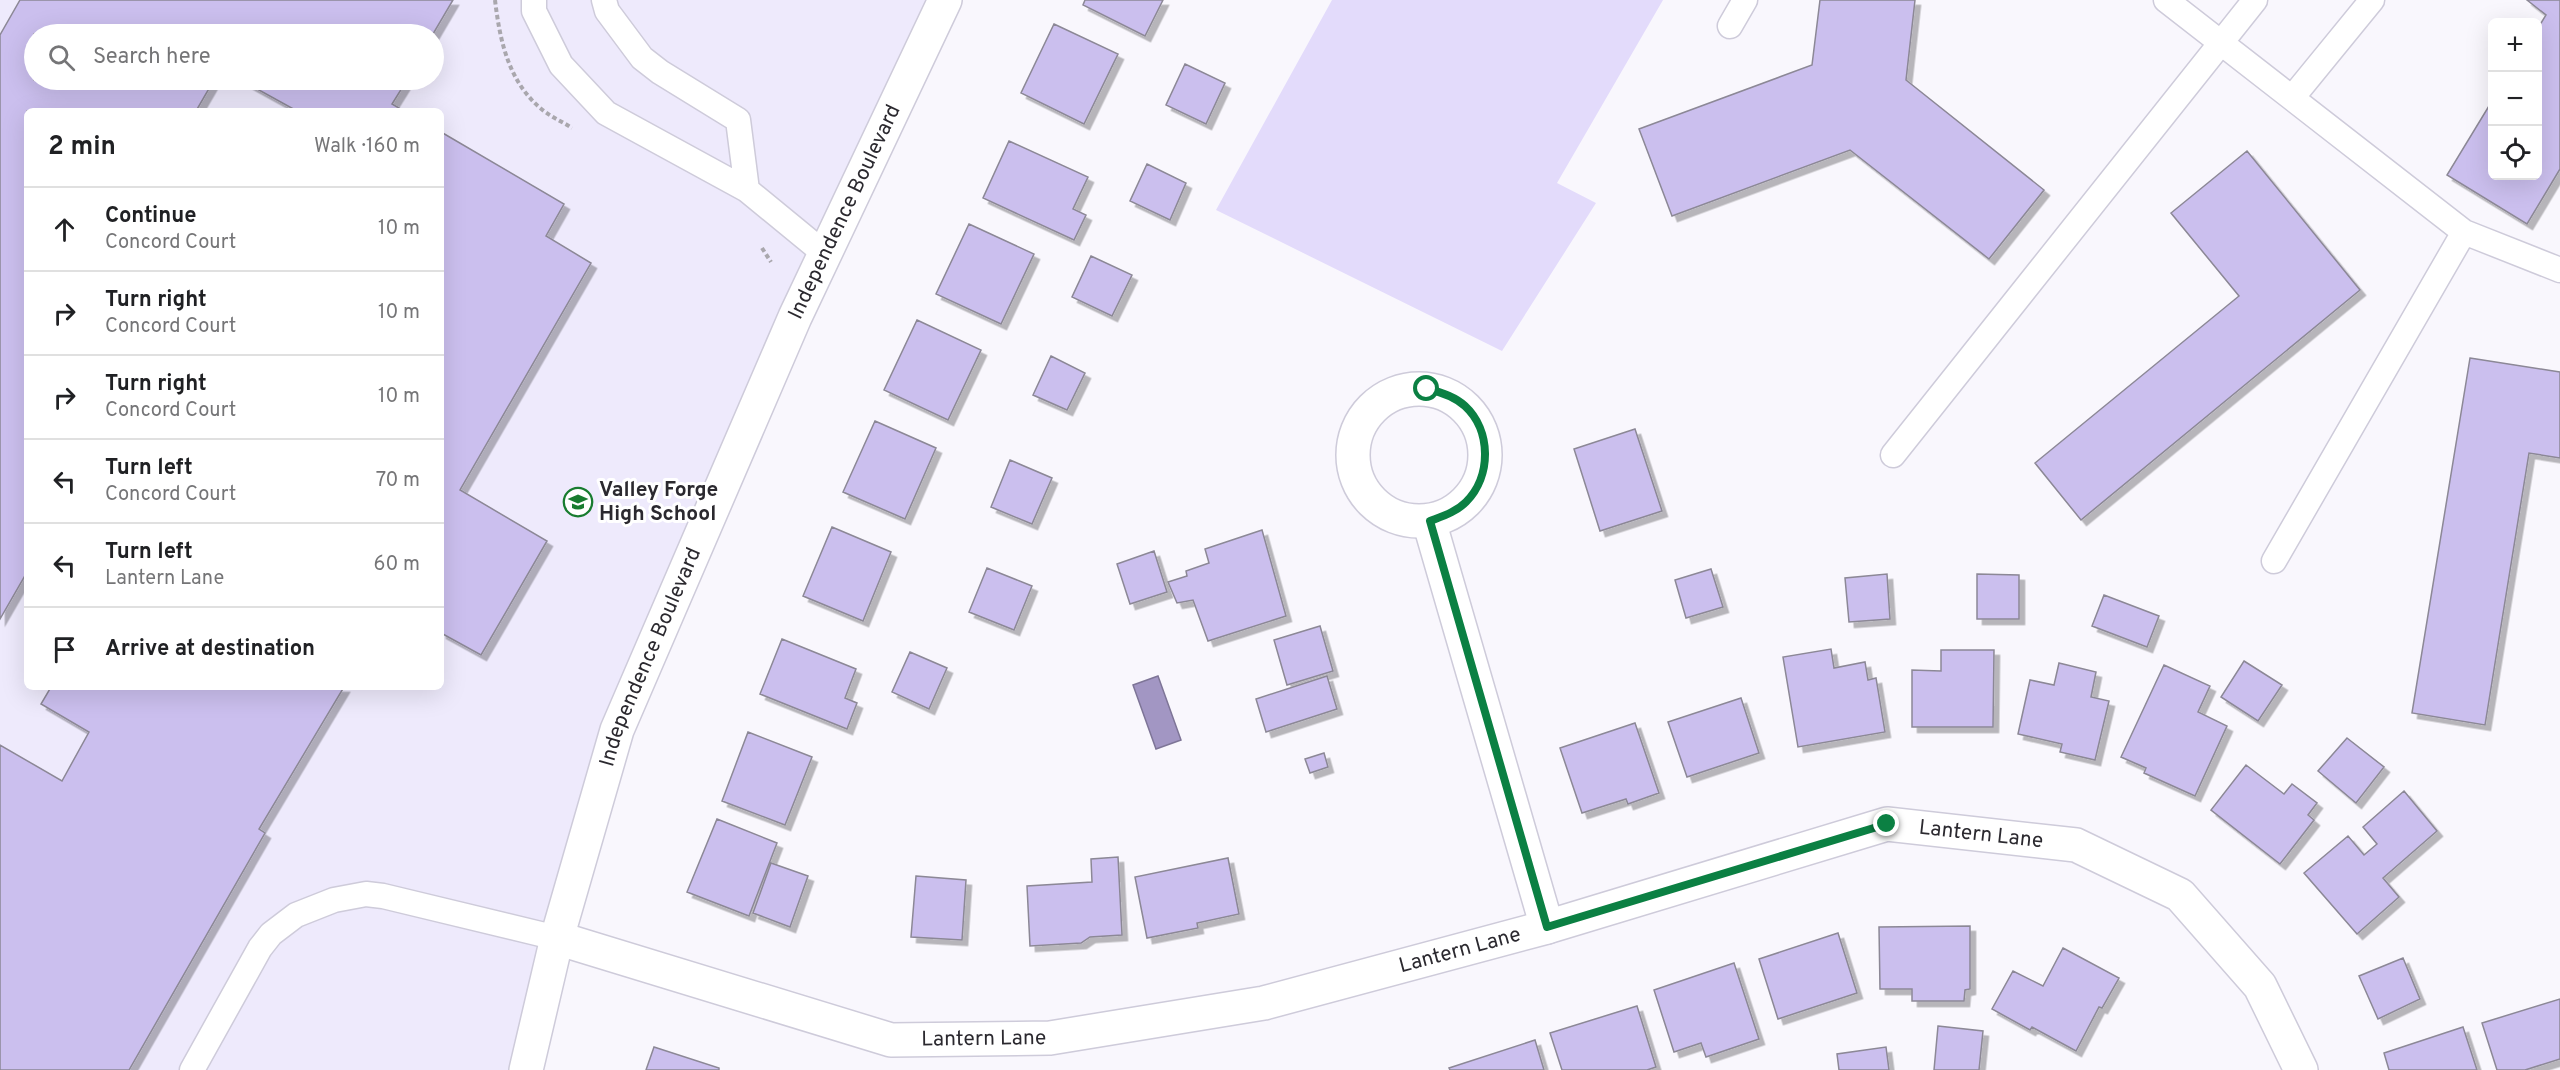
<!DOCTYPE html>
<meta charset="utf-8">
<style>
body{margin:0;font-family:Overpass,sans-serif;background:#f2f2f2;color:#202124}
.controls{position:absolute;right:18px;top:18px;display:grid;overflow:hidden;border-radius:9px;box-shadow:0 6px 24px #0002}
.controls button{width:54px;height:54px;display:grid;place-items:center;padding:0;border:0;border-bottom:2px solid #e0e0e0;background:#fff;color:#202124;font:30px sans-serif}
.stop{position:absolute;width:18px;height:18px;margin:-14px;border:4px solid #0b8043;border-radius:50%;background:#fff}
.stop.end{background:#0b8043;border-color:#fff;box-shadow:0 2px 6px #0008}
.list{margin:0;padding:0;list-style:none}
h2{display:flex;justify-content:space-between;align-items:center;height:78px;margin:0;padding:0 24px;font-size:26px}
h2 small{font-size:20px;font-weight:400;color:#757577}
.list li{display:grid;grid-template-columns:39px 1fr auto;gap:18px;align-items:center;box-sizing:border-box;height:84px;padding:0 24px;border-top:2px solid #e0e0e0}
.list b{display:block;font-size:22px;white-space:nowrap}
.list p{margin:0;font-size:20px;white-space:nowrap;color:#757577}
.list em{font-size:20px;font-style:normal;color:#757577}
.icon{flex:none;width:33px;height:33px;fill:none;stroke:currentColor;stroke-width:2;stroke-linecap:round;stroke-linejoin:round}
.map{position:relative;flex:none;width:2560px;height:1070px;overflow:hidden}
.search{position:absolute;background:#fff;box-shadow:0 6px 24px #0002;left:24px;top:24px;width:420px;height:66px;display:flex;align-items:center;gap:15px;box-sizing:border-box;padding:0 21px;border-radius:33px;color:#757577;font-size:22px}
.panel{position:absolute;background:#fff;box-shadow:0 6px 24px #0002;left:24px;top:108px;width:420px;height:582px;border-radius:9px}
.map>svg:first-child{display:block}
</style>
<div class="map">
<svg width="2560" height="1070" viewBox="0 0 2560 1070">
<defs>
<filter id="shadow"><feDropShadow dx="5.5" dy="5.5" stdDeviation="0" flood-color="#0004"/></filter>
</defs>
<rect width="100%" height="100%" fill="#f9f7fd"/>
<path fill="#eeeafc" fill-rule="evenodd" d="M0 0H945L617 730 526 1070H0ZM34 34H434V80H34ZM27 111H441V687H27Z"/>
<path fill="#e3dbfb" d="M1332 0H1663L1557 183 1596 203 1502 351 1216 210Z"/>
<path fill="#a296c3" stroke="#7e7597" stroke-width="1.5" d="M1158 676 1181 740 1156 749 1133 685Z"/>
<path fill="#cbbfee" stroke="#8c8896" stroke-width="1.5" filter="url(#shadow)" d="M20 0H453L433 34H34V80H214L196 111H27V572L0 619V35Z
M1085 0H1163L1145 36 1083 5Z
M1820 0H1915L1906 80 2044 190 1989 259 1850 150 1672 216 1639 129 1812 65Z
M2527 0H2560V169L2527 224 2447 175 2492 101V176H2538V28L2546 15Z
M1054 24 1118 54 1084 124 1021 93Z
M1185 64 1225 83 1206 124 1166 105Z
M241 80H407L392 104 404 111H297Z
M441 132 564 204 546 236 591 263 460 490 547 541 481 655 441 633Z
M1009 141 1088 177 1073 209 1086 215 1074 240 983 198Z
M2247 151 2360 290 2081 520 2035 463 2239 296 2171 213Z
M1147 164 1186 183 1170 220 1130 201Z
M969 224 1034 254 1001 324 936 294Z
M1091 256 1132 275 1112 316 1072 297Z
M917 320 981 350 948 420 884 390Z
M1051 356 1085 373 1067 410 1033 395Z
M2470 358 2560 372V458L2529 453 2485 725 2412 713Z
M875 421 936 448 905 519 843 492Z
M1635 429 1662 511 1600 531 1574 449Z
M1010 460 1052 478 1032 524 991 507Z
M832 527 891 552 863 621 803 596Z
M1262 530 1286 616 1208 641 1193 600 1177 603 1168 582 1187 576 1186 571 1209 563 1205 549Z
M1154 551 1167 592 1130 604 1117 564Z
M987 568 1032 586 1014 630 969 612Z
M1711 569 1723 607 1686 618 1675 580Z
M1887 574 1890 619 1849 622 1845 578Z
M1977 574 2019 575V619H1977Z
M2104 595 2159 616 2147 647 2092 626Z
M1320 626 1333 671 1287 685 1274 640Z
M782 639 856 669 845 698 857 703 847 729 760 694Z
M1831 649 1834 668 1865 662 1868 680 1876 678 1885 732 1798 747 1783 657Z
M1941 650H1994L1993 727H1912V670L1941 671Z
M910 652 947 668 929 709 892 692Z
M2244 661 2282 685 2258 721 2221 697Z
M2059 663 2096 672 2091 697 2109 701 2095 760 2060 752 2062 744 2018 734 2030 680 2054 685Z
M2164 665 2210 686 2198 712 2227 726 2195 796 2144 773 2146 768 2121 757Z
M1327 676 1337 709 1266 732 1256 699Z
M51 687H344L259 829 265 833 129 1070H0V745L62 781 89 732 41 704Z
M1741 698 1759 753 1687 777 1668 722Z
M1635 723 1659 793 1628 804 1626 799 1582 813 1560 748Z
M748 732 812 757 785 825 722 801Z
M2347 738 2384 767 2356 803 2318 771Z
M1324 753 1328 767 1310 773 1305 759Z
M2246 765 2284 794 2292 784 2317 803 2308 815 2314 820 2280 864 2211 810Z
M2404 791 2437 831 2383 878 2399 897 2357 934 2304 873 2348 836 2364 855 2377 844 2363 827Z
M717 819 777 843 749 916 687 892Z
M1118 857 1122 935 1090 937 1081 943 1030 946 1027 886 1092 882 1091 859Z
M1228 858 1239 914 1197 923 1198 928 1147 938 1135 877Z
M771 863 808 876 790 927 753 913Z
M916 876 966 880 962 940 911 937Z
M1970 926V989L1965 990 1964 1001H1912V989H1880L1879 927Z
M1838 933 1857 993 1778 1019 1759 959Z
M2063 948 2119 978 2102 1008 2099 1007 2076 1051 2032 1027 2030 1030 1992 1009 2013 971 2043 986Z
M2403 958 2420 999 2378 1019 2359 976Z
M1734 963 1759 1039 1706 1057 1701 1043 1674 1052 1654 990Z
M2560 999V1059L2525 1070H2497L2482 1023Z
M1637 1006 1656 1067 1647 1070H1562L1550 1033Z
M1938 1026 1983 1031 1979 1070H1934Z
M2463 1027 2477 1070H2389L2384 1053Z
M1535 1040 1544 1070H1450L1449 1068Z
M654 1047 719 1068V1070H646Z
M1886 1047 1889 1070H1839L1837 1054Z"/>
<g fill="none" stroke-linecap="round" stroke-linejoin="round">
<g stroke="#cecbda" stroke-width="27">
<path id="service" d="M534 0V11L561 65 606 113 747 190
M604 0 607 11 642 58 660 72 738 120 747 190 825 254
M2166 0 2464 232 2560 270
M1730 26 1745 0
M2292 98 2372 0
M1893 455 2255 0
M2274 561 2464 232
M192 1070 260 948 271 934 296 915 334 900 366 894 383 896 557 938"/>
</g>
<g stroke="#cecbda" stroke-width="36">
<g id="minor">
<circle cx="1419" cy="455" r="66"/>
<path d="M1429 521 1547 927"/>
<path id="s1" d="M557 938 891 1040 1050 1038 1264 1003 1547 927 1887 824 2076 845 2180 895 2260 986 2301 1070"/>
</g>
</g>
<g stroke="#cecbda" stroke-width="36">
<g id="tertiary">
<path id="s2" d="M526 1070 557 938 617 730 795 317 945 0"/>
</g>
</g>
<path stroke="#a9a7ad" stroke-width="4" stroke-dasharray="4.5 3" stroke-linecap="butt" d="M495 0C500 42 509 84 544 111 553 118 563 122 572 128
M762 248 771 262"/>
<use href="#service" stroke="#fff" stroke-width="24"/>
<use href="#minor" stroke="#fff" stroke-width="33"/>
<use href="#tertiary" stroke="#fff" stroke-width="33"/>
</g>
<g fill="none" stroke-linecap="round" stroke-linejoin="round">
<path stroke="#0b8043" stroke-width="8" d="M1427 389C1441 392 1454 396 1465 406 1491 430 1492 476 1466 502 1456 512 1443 516 1430 521L1547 927 1887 824"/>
</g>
<defs>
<g id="school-ring" transform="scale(1.5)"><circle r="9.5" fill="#fff" stroke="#187c2f" stroke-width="1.5"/><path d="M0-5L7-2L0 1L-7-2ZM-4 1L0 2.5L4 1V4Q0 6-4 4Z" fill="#187c2f"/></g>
</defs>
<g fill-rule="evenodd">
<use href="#school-ring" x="578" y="502"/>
</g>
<g text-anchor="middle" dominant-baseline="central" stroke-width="6" stroke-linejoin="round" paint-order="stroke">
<g font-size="21" fill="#2b292f" stroke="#fff">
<text stroke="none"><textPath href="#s2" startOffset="918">Independence Boulevard</textPath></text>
<text stroke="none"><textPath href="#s2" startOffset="432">Independence Boulevard</textPath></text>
<text stroke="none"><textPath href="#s1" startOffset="1468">Lantern Lane</textPath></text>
<text stroke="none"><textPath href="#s1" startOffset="928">Lantern Lane</textPath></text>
<text stroke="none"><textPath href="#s1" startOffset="442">Lantern Lane</textPath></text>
</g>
<g font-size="21" font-weight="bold" fill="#2b292f" stroke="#fff" text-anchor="start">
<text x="599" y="490">Valley Forge<tspan x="599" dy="24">High School</tspan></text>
</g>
</g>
</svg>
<div class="controls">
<button>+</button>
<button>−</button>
<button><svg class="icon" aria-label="locate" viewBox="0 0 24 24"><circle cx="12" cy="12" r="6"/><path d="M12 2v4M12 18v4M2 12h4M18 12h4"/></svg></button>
</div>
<div class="stop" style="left:1427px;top:389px"></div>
<div class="stop end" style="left:1887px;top:824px"></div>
<div class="search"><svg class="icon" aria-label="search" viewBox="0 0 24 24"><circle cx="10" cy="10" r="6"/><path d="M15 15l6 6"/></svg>Search here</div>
<section class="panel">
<h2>2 min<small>Walk · 160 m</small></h2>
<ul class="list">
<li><svg class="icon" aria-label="ahead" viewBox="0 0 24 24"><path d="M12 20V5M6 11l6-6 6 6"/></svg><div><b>Continue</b><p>Concord Court</p></div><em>10 m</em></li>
<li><svg class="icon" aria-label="right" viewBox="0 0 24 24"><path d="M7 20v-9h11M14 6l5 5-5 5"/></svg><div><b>Turn right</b><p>Concord Court</p></div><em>10 m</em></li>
<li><svg class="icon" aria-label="right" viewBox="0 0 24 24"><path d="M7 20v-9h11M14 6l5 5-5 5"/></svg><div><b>Turn right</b><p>Concord Court</p></div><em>10 m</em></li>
<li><svg class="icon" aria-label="left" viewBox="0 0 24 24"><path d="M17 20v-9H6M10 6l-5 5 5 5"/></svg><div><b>Turn left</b><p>Concord Court</p></div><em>70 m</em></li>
<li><svg class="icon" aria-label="left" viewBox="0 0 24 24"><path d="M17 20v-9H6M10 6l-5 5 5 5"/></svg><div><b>Turn left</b><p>Lantern Lane</p></div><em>60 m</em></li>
<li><svg class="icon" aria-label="arrive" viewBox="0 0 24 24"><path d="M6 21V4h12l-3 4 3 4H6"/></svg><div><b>Arrive at destination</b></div></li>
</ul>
</section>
</div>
